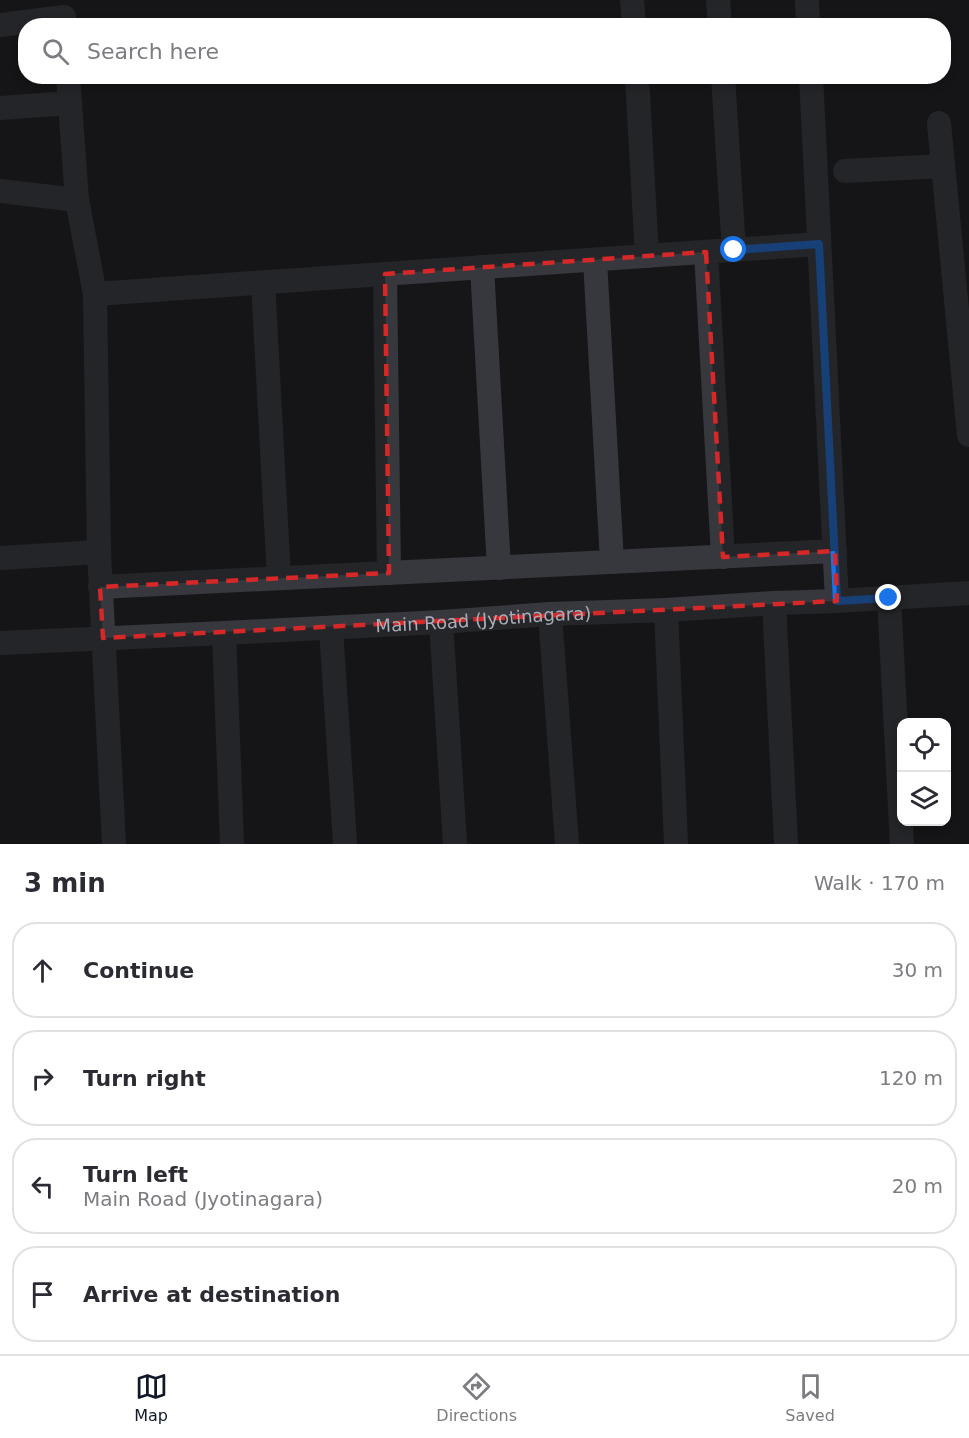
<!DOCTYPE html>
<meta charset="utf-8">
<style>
body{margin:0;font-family:"DejaVu Sans",sans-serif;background:#f2f2f3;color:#2b2b33}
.controls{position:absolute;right:18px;bottom:18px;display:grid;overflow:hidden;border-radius:12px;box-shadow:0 3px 9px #0003}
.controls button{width:54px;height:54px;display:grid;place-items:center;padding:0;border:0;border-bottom:2px solid #e1e1e2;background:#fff;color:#2b2b33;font:30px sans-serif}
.stop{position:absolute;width:18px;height:18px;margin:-14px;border:4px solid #1a73e8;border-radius:50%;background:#fff}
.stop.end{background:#1a73e8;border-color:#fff;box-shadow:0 2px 6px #0008}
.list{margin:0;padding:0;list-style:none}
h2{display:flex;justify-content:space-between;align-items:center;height:78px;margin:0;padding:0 24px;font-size:26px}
h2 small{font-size:20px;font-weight:400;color:#7c7c81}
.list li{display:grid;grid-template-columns:39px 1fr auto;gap:18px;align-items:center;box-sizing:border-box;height:96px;margin:0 12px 12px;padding:0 12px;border:2px solid #e1e1e2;border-radius:24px}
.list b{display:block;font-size:22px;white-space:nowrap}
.list p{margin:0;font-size:20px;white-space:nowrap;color:#7c7c81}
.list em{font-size:20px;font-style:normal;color:#7c7c81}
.icon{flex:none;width:33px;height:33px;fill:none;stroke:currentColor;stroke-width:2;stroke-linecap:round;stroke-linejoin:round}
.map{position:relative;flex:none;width:969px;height:844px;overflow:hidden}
.search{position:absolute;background:#fff;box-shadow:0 3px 9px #0003;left:18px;right:18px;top:18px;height:66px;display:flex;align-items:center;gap:15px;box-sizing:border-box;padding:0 21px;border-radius:24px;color:#7c7c81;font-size:22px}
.sheet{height:510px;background:#fff}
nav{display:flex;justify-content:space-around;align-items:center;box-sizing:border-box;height:84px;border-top:2px solid #e1e1e2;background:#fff;font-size:16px;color:#7c7c81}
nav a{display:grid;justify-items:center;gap:3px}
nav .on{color:#111827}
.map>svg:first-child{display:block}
</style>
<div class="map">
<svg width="969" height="844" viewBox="0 0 969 844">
<rect width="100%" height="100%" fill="#161618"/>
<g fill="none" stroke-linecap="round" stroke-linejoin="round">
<g stroke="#37383d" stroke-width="24">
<path d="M632 0 634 26"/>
<path d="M718 0 720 26"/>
<path d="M807 0 808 26"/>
<path d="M0 25 64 17"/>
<path d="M68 76 77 200"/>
<path d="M637 76 647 256"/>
<path d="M723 76 734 250"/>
<path d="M811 76 837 601"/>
<path d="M0 108 70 103"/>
<path d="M939 123 969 435"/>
<path d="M845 171 943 166"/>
<path d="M0 191 77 200 95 294 99 552 114 844"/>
<path d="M706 252 723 557"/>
<path d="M595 260 612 562"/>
<path d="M482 267 499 568"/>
<path d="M385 274 389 573"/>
<path d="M263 283 279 578"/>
<path d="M95 294 819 244"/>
<path d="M0 558 99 552"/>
<path d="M100 587 835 551"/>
<path d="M889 598 902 844"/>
<path d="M774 603 786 844"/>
<path d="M666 610 676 844"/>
<path d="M550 614 567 844"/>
<path d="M441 622 455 844"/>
<path d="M331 628 345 844"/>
<path d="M224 633 232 844"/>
<path id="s1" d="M0 643 224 633 441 622 550 614 666 610 774 603 837 601 969 593"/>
</g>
</g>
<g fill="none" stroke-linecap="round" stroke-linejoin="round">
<path stroke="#1a73e8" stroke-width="8" d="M734 250 819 244 837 601 889 598"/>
</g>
<path d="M0 0H969V844H0ZM706 252 723 557 835 551 837 601 103 638 100 587 389 573 385 274Z" fill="#161618" fill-opacity=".55" fill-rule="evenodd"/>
<path fill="none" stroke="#d62828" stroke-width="4.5" stroke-dasharray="12 8" stroke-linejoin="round" d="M706 252 723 557 835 551 837 601 103 638 100 587 389 573 385 274Z"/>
<g text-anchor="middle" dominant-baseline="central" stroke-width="4.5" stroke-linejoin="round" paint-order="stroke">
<g font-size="18" fill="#a8adb8" stroke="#111113">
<text stroke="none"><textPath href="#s1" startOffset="484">Main Road (Jyotinagara)</textPath></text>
</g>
</g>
</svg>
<div class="controls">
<button><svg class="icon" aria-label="locate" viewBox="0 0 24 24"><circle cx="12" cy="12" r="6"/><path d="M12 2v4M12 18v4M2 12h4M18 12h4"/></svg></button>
<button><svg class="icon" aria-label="layers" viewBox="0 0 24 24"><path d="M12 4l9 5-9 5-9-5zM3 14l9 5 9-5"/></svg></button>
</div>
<div class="stop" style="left:734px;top:250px"></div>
<div class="stop end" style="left:889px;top:598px"></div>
<div class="search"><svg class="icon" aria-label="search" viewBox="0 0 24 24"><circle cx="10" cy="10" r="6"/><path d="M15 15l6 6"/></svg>Search here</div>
</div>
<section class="sheet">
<h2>3 min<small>Walk · 170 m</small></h2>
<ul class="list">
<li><svg class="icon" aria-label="ahead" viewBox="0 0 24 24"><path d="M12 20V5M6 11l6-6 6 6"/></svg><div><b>Continue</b></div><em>30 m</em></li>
<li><svg class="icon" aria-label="right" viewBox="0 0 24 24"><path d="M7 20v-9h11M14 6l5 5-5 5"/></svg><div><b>Turn right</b></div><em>120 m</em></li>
<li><svg class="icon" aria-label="left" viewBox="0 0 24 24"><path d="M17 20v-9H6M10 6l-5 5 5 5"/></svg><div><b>Turn left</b><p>Main Road (Jyotinagara)</p></div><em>20 m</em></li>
<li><svg class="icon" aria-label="arrive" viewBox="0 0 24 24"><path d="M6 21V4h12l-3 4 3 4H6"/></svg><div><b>Arrive at destination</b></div></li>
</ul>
</section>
<nav>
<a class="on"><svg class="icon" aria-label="map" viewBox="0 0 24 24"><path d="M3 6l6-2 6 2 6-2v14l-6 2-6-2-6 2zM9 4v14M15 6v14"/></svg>Map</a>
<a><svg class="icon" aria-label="directions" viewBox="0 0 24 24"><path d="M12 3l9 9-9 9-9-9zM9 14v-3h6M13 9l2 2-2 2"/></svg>Directions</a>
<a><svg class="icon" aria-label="saved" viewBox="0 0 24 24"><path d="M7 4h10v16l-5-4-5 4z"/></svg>Saved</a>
</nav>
